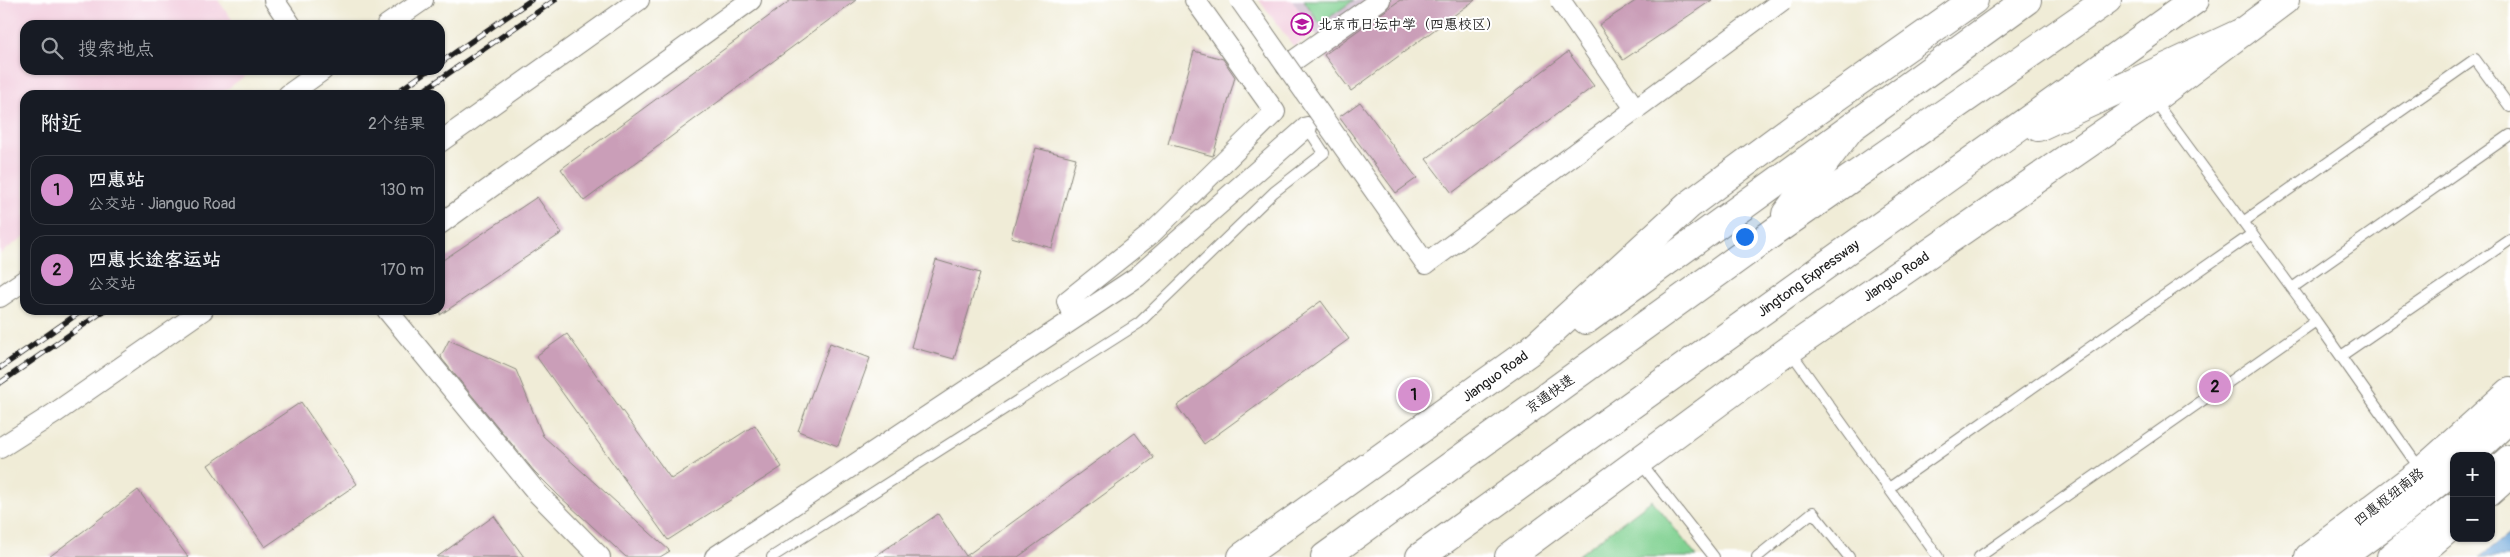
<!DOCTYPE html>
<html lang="zh">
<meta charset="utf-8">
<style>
body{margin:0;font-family:Pangolin,"LXGW WenKai TC",sans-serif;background:#242831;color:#f1f3f6}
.controls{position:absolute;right:15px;bottom:15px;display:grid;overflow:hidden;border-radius:10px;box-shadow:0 1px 4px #0004}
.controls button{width:45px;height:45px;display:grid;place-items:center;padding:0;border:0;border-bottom:1px solid #363941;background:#171b24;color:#f1f3f6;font:25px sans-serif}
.you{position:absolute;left:1744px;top:236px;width:18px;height:18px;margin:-12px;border:4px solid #fff;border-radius:50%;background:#1a73e8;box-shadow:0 0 0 8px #1a73e833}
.badge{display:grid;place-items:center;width:32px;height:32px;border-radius:50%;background:#d690ce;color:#111;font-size:16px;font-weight:700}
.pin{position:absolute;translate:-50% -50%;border:2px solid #fff;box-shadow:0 1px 5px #0006}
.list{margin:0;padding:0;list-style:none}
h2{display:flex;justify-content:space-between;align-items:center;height:65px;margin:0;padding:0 20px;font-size:21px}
h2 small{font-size:16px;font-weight:400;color:#9ea1a6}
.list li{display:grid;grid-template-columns:32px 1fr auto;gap:15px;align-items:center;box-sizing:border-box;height:70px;margin:0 10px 10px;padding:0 10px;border:1px solid #363941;border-radius:15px}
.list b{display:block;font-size:19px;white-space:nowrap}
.list p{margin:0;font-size:16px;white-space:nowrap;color:#9ea1a6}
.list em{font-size:16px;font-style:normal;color:#9ea1a6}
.icon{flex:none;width:28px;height:28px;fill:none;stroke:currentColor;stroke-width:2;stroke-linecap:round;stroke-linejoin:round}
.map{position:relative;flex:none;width:2510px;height:557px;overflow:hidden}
.search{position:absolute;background:#171b24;box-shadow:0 1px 4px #0004;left:20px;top:20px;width:425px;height:55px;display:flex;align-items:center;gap:12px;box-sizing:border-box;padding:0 18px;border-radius:15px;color:#9ea1a6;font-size:19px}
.panel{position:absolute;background:#171b24;box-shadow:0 1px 4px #0004;left:20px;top:90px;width:425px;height:225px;border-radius:15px}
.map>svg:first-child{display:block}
</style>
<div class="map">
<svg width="2510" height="557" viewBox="0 0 2510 557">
<rect width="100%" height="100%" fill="#fff"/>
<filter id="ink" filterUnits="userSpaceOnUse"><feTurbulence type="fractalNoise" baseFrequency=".02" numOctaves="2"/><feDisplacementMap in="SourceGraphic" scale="10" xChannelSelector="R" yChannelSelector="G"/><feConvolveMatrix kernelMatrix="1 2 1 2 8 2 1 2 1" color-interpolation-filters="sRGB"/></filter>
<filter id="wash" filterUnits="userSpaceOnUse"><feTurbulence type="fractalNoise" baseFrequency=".0096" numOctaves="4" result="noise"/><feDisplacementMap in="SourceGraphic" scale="20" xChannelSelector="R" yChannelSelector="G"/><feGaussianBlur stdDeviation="1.12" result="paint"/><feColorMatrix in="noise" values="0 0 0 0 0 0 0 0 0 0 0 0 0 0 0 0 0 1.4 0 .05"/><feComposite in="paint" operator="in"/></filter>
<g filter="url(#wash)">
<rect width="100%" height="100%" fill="#f0ecd7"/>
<path fill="#f3cfdf" d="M0 0H218L236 25H25V70H253L219 95H25V236L0 254Z
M1259 0H1362L1294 47Z"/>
<path fill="#cfbdce" d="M1292 0H1429L1338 65Z"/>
<path fill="#81d192" stroke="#4e7657" d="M1304 0H1354L1320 24Z
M1652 500 1697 557H1576Z"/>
<path fill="#66a2d7" stroke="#415f7a" d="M2510 533V557H2480L2509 534Z"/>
<g id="blocks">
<path fill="#ca9eb8" d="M791 0H856L584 201 561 169Z
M1400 0H1475L1351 91 1324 55Z
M1637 0H1712L1623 60 1599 25Z
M1194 51 1223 59 1235 77 1213 156 1168 144Z
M1568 52 1594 86 1452 193 1426 159Z
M1360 102 1417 178 1396 193 1339 117Z
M1036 148 1076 158 1052 248 1011 237Z
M537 197 562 233 440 315V262Z
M936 260 980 273 954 359 911 347Z
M1321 301 1349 339 1204 444 1177 406Z
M567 334 671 479 755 425 782 467 668 540 536 356Z
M449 340 516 370 543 436 670 551 660 557H626L558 495 534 471 442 359 441 356Z
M830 343 870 358 838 446 798 431Z
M301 402 357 484 265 547 208 465Z
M1135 433 1154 458 1018 557H874L938 514 966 556Z
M138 490 188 557H49Z
M494 516 524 557H437Z"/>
</g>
</g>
<g filter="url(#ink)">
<use href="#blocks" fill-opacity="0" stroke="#86847a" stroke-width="1"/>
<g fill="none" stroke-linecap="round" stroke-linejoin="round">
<g stroke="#86847a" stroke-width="12">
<path id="lane" d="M2243 222 2475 59 2510 107
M2292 288 2510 135
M2316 321 2420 469
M1790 351 1938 557
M2341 356 2510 240
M1639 461 1714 557
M1889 488 2252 234
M772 557 1139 323 1274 192 1324 153 1307 127
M1757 557 1813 512 1849 557
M1979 557 2316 321 2153 99"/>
</g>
<g stroke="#86847a" stroke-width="22">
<path id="street" d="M274 0 291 25
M387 25 423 0
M1286 66 1380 0
M288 95 323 70
M440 142 639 0
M440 224 751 0
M0 297 25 280
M387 310 538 494 600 557
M1074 319 1067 301 1152 233 1275 112 1195 0
M0 448 55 413 203 310
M2491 496 2510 479
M715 557 1137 277 1307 127
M2421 557 2454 529"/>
</g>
<g stroke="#86847a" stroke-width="30">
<g id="secondary">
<path d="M1586 320 2027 0"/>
<path d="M2469 456 2510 418"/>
<path d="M2491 476 2510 459"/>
<path id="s1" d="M1242 557 1530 351 1689 205 1798 124 1974 0"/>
<path id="s2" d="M1509 557 1789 350 2153 99 2285 0"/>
<path d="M2309 557 2422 471 2510 392"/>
<path d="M2341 557 2392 520 2454 469"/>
<path d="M2391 557 2454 507"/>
</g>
</g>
<g stroke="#86847a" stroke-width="30">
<g id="highway">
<path d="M2038 127 2238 34"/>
<path d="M1786 214 1849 130"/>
<path d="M1325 557 1774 232 2107 0"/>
<path id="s3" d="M1420 557 2195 0"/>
</g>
</g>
<use href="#lane" stroke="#fff" stroke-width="10"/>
<use href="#street" stroke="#fff" stroke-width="20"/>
<use href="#secondary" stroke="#fff" stroke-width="28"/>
<use href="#highway" stroke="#fff" stroke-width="28"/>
<g stroke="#1c1c1c" stroke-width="5.5">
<path id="rail" d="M440 63 531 0
M393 95 429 70
M417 95 555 0
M0 368 83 310
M0 383 105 310"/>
</g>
<use href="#rail" stroke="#fff" stroke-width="4" stroke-dasharray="11" stroke-linecap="butt"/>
<g stroke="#86847a" stroke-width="22" stroke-linecap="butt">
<path id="street-bridge" d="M1240 0 1426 264 1783 0
M1560 0 1636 110"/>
</g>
<use href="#street-bridge" stroke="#fff" stroke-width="20"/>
</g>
</g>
<defs>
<g id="school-ring" transform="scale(1.125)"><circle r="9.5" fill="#fff" stroke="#b5179e" stroke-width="1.5"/><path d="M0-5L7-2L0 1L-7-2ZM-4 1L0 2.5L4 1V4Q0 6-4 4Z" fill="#b5179e"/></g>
</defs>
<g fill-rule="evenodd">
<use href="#school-ring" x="1302" y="24"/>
</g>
<g text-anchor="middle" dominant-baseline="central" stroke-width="4" stroke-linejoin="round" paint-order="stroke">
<g font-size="14" fill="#1c1c1c" stroke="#fff" text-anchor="start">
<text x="1318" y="24">北京市日坛中学（四惠校区）</text>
</g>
<g font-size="14" fill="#1c1c1c" stroke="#fff">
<text stroke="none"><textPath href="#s2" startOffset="478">Jianguo Road</textPath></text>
<text stroke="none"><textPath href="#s3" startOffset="478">Jingtong Expressway</textPath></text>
<text stroke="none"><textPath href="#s1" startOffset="311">Jianguo Road</textPath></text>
<text transform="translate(1550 394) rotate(-36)">京通快速</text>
<text transform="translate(2389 497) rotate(-38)">四惠枢纽南路</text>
</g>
</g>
</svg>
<div class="controls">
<button>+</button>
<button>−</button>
</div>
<div class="you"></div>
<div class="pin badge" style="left:1414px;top:395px">1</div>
<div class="pin badge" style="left:2215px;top:387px">2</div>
<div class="search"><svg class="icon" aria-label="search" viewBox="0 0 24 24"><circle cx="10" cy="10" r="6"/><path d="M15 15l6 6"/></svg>搜索地点</div>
<section class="panel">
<h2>附近<small>2个结果</small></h2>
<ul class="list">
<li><span class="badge">1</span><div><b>四惠站</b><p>公交站 · Jianguo Road</p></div><em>130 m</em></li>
<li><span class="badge">2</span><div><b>四惠长途客运站</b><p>公交站</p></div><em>170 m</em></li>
</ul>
</section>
</div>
